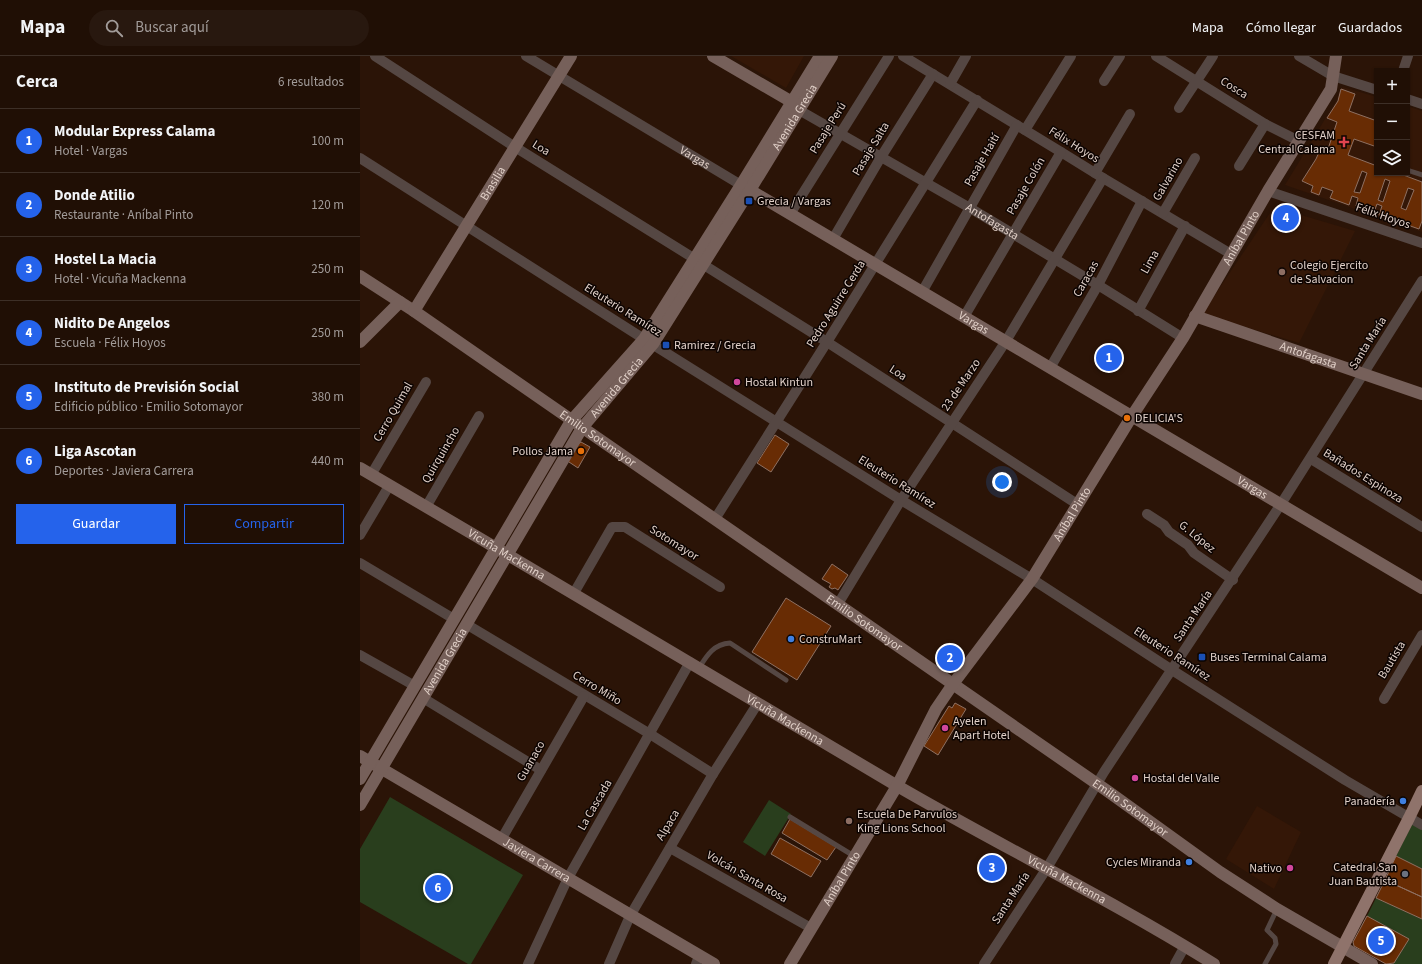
<!DOCTYPE html>
<html lang="es">
<meta charset="utf-8">
<style>
body{margin:0;font-family:"Source Sans 3",sans-serif;background:#28180f;color:#f1f3f6}
.controls{position:absolute;right:12px;top:12px;display:grid;overflow:hidden;border-radius:0px;box-shadow:0 1px 3px #0004}
.controls button{width:36px;height:36px;display:grid;place-items:center;padding:0;border:0;border-bottom:1px solid #3d2f27;background:#200f05;color:#f1f3f6;font:20px sans-serif}
.you{position:absolute;left:642px;top:426px;width:14px;height:14px;margin:-10px;border:3px solid #fff;border-radius:50%;background:#1a73e8;box-shadow:0 0 0 6px #1a73e833}
.badge{display:grid;place-items:center;width:26px;height:26px;border-radius:50%;background:#2563eb;color:#fff;font-size:13px;font-weight:700}
.pin{position:absolute;translate:-50% -50%;border:2px solid #fff;box-shadow:0 1px 4px #0006}
.list{margin:0;padding:0;list-style:none}
h2{display:flex;justify-content:space-between;align-items:center;height:52px;margin:0;padding:0 16px;font-size:17px}
h2 small{font-size:13px;font-weight:400;color:#a29c9a}
.list li{display:grid;grid-template-columns:26px 1fr auto;gap:12px;align-items:center;box-sizing:border-box;height:64px;padding:0 16px;border-top:1px solid #3d2f27}
.list b{display:block;font-size:15px;white-space:nowrap}
.list p{margin:0;font-size:13px;white-space:nowrap;color:#a29c9a}
.list em{font-size:13px;font-style:normal;color:#a29c9a}
.actions{display:flex;gap:8px;padding:12px 16px}
.actions a{flex:1;padding:9px 0;border:1px solid #2563eb;border-radius:0px;text-align:center;font-size:14px;color:#2563eb}
.actions .main{background:#2563eb;color:#fff}
.icon{flex:none;width:22px;height:22px;fill:none;stroke:currentColor;stroke-width:2;stroke-linecap:round;stroke-linejoin:round}
.map{position:relative;flex:none;width:1062px;height:908px;overflow:hidden}
header{display:flex;align-items:center;gap:24px;box-sizing:border-box;height:56px;padding:0 20px;background:#200f05;border-bottom:1px solid #3d2f27}
header strong{font-size:19px}
nav{display:flex;gap:22px;margin-inline-start:auto;font-size:14px}
.search{width:280px;height:36px;background:#28180f;display:flex;align-items:center;gap:10px;box-sizing:border-box;padding:0 14px;border-radius:22px;color:#a29c9a;font-size:15px}
main{display:flex}
aside{flex:1;background:#200f05}
.map>svg:first-child{display:block}
</style>
<header>
<strong>Mapa</strong>
<div class="search"><svg class="icon" aria-label="search" viewBox="0 0 24 24"><circle cx="10" cy="10" r="6"/><path d="M15 15l6 6"/></svg>Buscar aquí</div>
<nav><a>Mapa</a><a>Cómo llegar</a><a>Guardados</a></nav>
</header>
<main>
<aside>
<h2>Cerca<small>6 resultados</small></h2>
<ul class="list">
<li><span class="badge">1</span><div><b>Modular Express Calama</b><p>Hotel · Vargas</p></div><em>100 m</em></li>
<li><span class="badge">2</span><div><b>Donde Atilio</b><p>Restaurante · Aníbal Pinto</p></div><em>120 m</em></li>
<li><span class="badge">3</span><div><b>Hostel La Macia</b><p>Hotel · Vicuña Mackenna</p></div><em>250 m</em></li>
<li><span class="badge">4</span><div><b>Nidito De Angelos</b><p>Escuela · Félix Hoyos</p></div><em>250 m</em></li>
<li><span class="badge">5</span><div><b>Instituto de Previsión Social</b><p>Edificio público · Emilio Sotomayor</p></div><em>380 m</em></li>
<li><span class="badge">6</span><div><b>Liga Ascotan</b><p>Deportes · Javiera Carrera</p></div><em>440 m</em></li>
</ul>
<div class="actions"><a class="main">Guardar</a><a>Compartir</a></div>
</aside>
<div class="map">
<svg width="1062" height="908" viewBox="0 0 1062 908">
<rect width="100%" height="100%" fill="#2b1407"/>
<path fill="#341707" d="M371 0H444L426 32Z
M983 31 1017 41V117H1047V50L1062 55V176L925 129 976 45 980 34Z
M914 151 995 175 939 287 842 258Z
M897 750 941 776 914 833 866 803Z"/>
<path fill="#293e1d" d="M30 741 163 819 111 908H108L0 846V793Z
M409 744 431 758 405 800 383 786Z
M1053 767 1062 773V813L1036 800Z
M1016 842 1062 863V908H1033L1048 883 1007 860Z"/>
<path fill="#682c04" stroke="#8e7062" fill-rule="evenodd" d="M981 33 995 38 989 55 1017 65V91L994 83 988 99 1017 110V117H1038L1062 126V165L1059 173 1019 159 1022 150 1017 148 1014 156 996 150 998 142 992 140 989 149 970 142 973 135 962 131 959 139 951 136 953 130 942 125 956 103 960 94 967 96 977 66 967 62 978 45ZM1002 115 1007 117 1000 137 994 136ZM1025 123 1030 125 1023 146 1018 144ZM1048 132 1054 134 1046 154 1041 152Z
M415 379 429 388 411 416 397 407Z
M221 386 230 391 218 412 206 404 218 388Z
M472 508 488 519 478 534 475 532 472 533 469 531 471 528 462 523Z
M426 542 471 570 437 624 392 596Z
M589 587 603 596 592 614 588 615 577 607Z
M595 647 606 653 578 699 564 690 589 650 592 652Z
M430 763 476 791 467 804 422 777Z
M420 782 461 805 451 821 411 798Z
M1036 800 1062 813V841L1025 824Z
M1025 824 1062 841V863L1016 842Z
M1007 860 1049 883 1034 907 1026 908 994 890 993 886Z"/>
<g fill="none" stroke-linecap="round" stroke-linejoin="round">
<path stroke="#554743" stroke-width="5" d="M1047 114 1062 119
M339 612C347 599 354 588 370 587L426 624
M430 761 494 800
M905 908 916 888 915 882 907 874 917 853"/>
<g stroke="#554743" stroke-width="10">
<path d="M15 0 155 91 335 203"/>
<path id="s1" d="M166 0 381 129"/>
<path d="M543 0 701 96 743 122 871 198"/>
<path d="M796 0 905 68 939 85"/>
<path d="M939 0 973 20 1017 34"/>
<path d="M1043 15 1048 0"/>
<path d="M744 25 760 0"/>
<path d="M590 28 606 0"/>
<path d="M1047 43 1062 48"/>
<path d="M819 52C830 34 842 18 853 0"/>
<path id="s2" d="M439 54 610 152 738 229 823 282"/>
<path d="M665 74 711 0"/>
<path d="M0 102 284 283 541 444 672 523 812 614 985 724 1062 769"/>
<path d="M879 110 905 68"/>
<path d="M735 117 770 58"/>
<path d="M908 135 1062 187"/>
<path d="M803 157 835 102"/>
<path d="M430 158 529 0"/>
<path d="M473 183 521 101 573 18"/>
<path d="M344 209 467 286 717 448"/>
<path d="M562 236 657 69"/>
<path d="M778 255 825 170"/>
<path d="M604 261 701 96"/>
<path d="M690 312 738 229 782 145"/>
<path d="M951 403 1062 471"/>
<path d="M11 419 66 326"/>
<path d="M66 451 119 360"/>
<path d="M787 458 804 469 809 476 828 489 834 497 873 524"/>
<path d="M355 463 467 286 617 44"/>
<path d="M0 479 29 430"/>
<path d="M0 507 94 563"/>
<path d="M214 537 252 471H265L360 531"/>
<path d="M478 548 541 444 646 285 743 122"/>
<path d="M106 568 290 678 353 718"/>
<path d="M0 599 55 630"/>
<path d="M63 642 181 714"/>
<path d="M1024 643 1062 579"/>
<path d="M141 784 224 640"/>
<path d="M310 792 451 872"/>
<path d="M168 908 208 822 330 606"/>
<path d="M249 908 270 860 353 718 398 647"/>
<path d="M336 908 339 900"/>
<path d="M624 908 687 812 744 716 921 448 1062 225"/>
<path d="M815 908 825 890"/>
</g>
<g stroke="#76605a" stroke-width="12">
<path d="M353 0 432 46"/>
<path id="s3" d="M383 130 1062 532"/>
<path id="s4" d="M0 220 54 255 746 734 860 816 917 853 1012 908"/>
<path id="s5" d="M54 255 211 0"/>
<path id="s6" d="M835 260 1062 338"/>
<path d="M0 286 40 246"/>
<path id="s7" d="M0 412C179 516 356 624 534 728 640 790 750 843 854 908"/>
<path id="s8" d="M0 700 354 908"/>
<path d="M0 723 211 365 284 283 381 129 460 0"/>
<path id="s9" d="M0 749 222 372 293 288 390 134 472 0"/>
<path id="s10" d="M430 908 537 730 576 653 593 628 672 523 772 360 823 282 908 135 971 33 976 0"/>
</g>
<path stroke="#8f736b" stroke-width="12" d="M974 908 1049 762 1062 735"/>
</g>
<path fill="#e0444e" stroke="#0c0402" stroke-width="1.5" d="M982 80h4v4h4v4h-4v4h-4v-4h-4v-4h4z"/>
<g fill="#1a4fb4" stroke="#0c0402" stroke-width="1.5">
<rect x="385" y="141" width="8" height="8" rx="2"/>
<rect x="302" y="285" width="8" height="8" rx="2"/>
<rect x="838" y="597" width="8" height="8" rx="2"/>
</g>
<g fill="#8d6e63" stroke="#0c0402" stroke-width="1.5">
<circle cx="922" cy="216" r="4"/>
<circle cx="489" cy="765" r="4"/>
</g>
<g fill="#d1479c" stroke="#0c0402" stroke-width="1.5">
<circle cx="377" cy="326" r="4"/>
<circle cx="585" cy="672" r="4"/>
<circle cx="775" cy="722" r="4"/>
<circle cx="930" cy="812" r="4"/>
</g>
<g fill="#e8710a" stroke="#0c0402" stroke-width="1.5">
<circle cx="767" cy="362" r="4"/>
<circle cx="221" cy="395" r="4"/>
</g>
<g fill="#3f7fe0" stroke="#0c0402" stroke-width="1.5">
<circle cx="431" cy="583" r="4"/>
<circle cx="1043" cy="745" r="4"/>
<circle cx="829" cy="806" r="4"/>
</g>
<circle fill="#6b7280" stroke="#0c0402" stroke-width="1.5" cx="1045" cy="818" r="4"/>
<g text-anchor="middle" dominant-baseline="central" stroke-width="3" stroke-linejoin="round" paint-order="stroke">
<g font-size="12" fill="#e1d0c8" stroke="#0c0402">
<text transform="translate(874 32) rotate(32)">Cosca</text>
<text stroke="none"><textPath href="#s9" startOffset="815">Avenida Grecia</textPath></text>
<text transform="translate(468 72) rotate(-58)">Pasaje Perú</text>
<text transform="translate(714 89) rotate(32)">Félix Hoyos</text>
<text transform="translate(181 92) rotate(32)">Loa</text>
<text transform="translate(511 93) rotate(-59)">Pasaje Salta</text>
<text stroke="none"><textPath href="#s1" startOffset="197">Vargas</textPath></text>
<text transform="translate(622 104) rotate(-60)">Pasaje Haití</text>
<text transform="translate(808 123) rotate(-60)">Galvarino</text>
<text stroke="none"><textPath href="#s5" startOffset="150">Brasilia</textPath></text>
<text transform="translate(666 130) rotate(-60)">Pasaje Colón</text>
<text transform="translate(1023 160) rotate(19)">Félix Hoyos</text>
<text stroke="none"><textPath href="#s2" startOffset="223">Antofagasta</textPath></text>
<text stroke="none"><textPath href="#s10" startOffset="856">Aníbal Pinto</textPath></text>
<text transform="translate(790 206) rotate(-61)">Lima</text>
<text transform="translate(726 223) rotate(-61)">Caracas</text>
<text transform="translate(476 248) rotate(-58)">Pedro Aguirre Cerda</text>
<text transform="translate(263 254) rotate(32)">Eleuterio Ramírez</text>
<text stroke="none"><textPath href="#s3" startOffset="268">Vargas</textPath></text>
<text transform="translate(1008 287) rotate(-58)">Santa María</text>
<text stroke="none"><textPath href="#s6" startOffset="120">Antofagasta</textPath></text>
<text transform="translate(538 317) rotate(33)">Loa</text>
<text transform="translate(601 329) rotate(-56)">23 de Marzo</text>
<text stroke="none"><textPath href="#s9" startOffset="491">Avenida Grecia</textPath></text>
<text transform="translate(33 356) rotate(-60)">Cerro Quimal</text>
<text stroke="none"><textPath href="#s4" startOffset="288">Emilio Sotomayor</textPath></text>
<text transform="translate(81 399) rotate(-60)">Quirquincho</text>
<text transform="translate(1003 420) rotate(32)">Bañados Espinoza</text>
<text transform="translate(537 426) rotate(32)">Eleuterio Ramírez</text>
<text stroke="none"><textPath href="#s3" startOffset="592">Vargas</textPath></text>
<text stroke="none"><textPath href="#s10" startOffset="532">Aníbal Pinto</textPath></text>
<text transform="translate(837 481) rotate(39)">G. López</text>
<text transform="translate(314 487) rotate(32)">Sotomayor</text>
<text stroke="none"><textPath href="#s7" startOffset="170">Vicuña Mackenna</textPath></text>
<text transform="translate(833 560) rotate(-56)">Santa María</text>
<text stroke="none"><textPath href="#s4" startOffset="612">Emilio Sotomayor</textPath></text>
<text transform="translate(812 598) rotate(33)">Eleuterio Ramírez</text>
<text transform="translate(1032 604) rotate(-59)">Bautista</text>
<text stroke="none"><textPath href="#s9" startOffset="167">Avenida Grecia</textPath></text>
<text transform="translate(237 632) rotate(31)">Cerro Miño</text>
<text stroke="none"><textPath href="#s7" startOffset="494">Vicuña Mackenna</textPath></text>
<text transform="translate(171 705) rotate(-60)">Guanaco</text>
<text transform="translate(235 749) rotate(-60)">La Cascada</text>
<text stroke="none"><textPath href="#s4" startOffset="936">Emilio Sotomayor</textPath></text>
<text transform="translate(308 769) rotate(-59)">Alpaca</text>
<text stroke="none"><textPath href="#s8" startOffset="205">Javiera Carrera</textPath></text>
<text transform="translate(387 821) rotate(30)">Volcán Santa Rosa</text>
<text stroke="none"><textPath href="#s10" startOffset="100">Aníbal Pinto</textPath></text>
<text stroke="none"><textPath href="#s7" startOffset="818">Vicuña Mackenna</textPath></text>
<text transform="translate(651 842) rotate(-57)">Santa María</text>
</g>
<g font-size="12" fill="#e1d0c8" stroke="#0c0402" text-anchor="start">
<text x="975" y="79" text-anchor="end">CESFAM<tspan x="975" dy="14">Central Calama</tspan></text>
<text x="397" y="145">Grecia / Vargas</text>
<text x="930" y="209">Colegio Ejercito<tspan x="930" dy="14">de Salvacion</tspan></text>
<text x="314" y="289">Ramirez / Grecia</text>
<text x="385" y="326">Hostal Kintun</text>
<text x="775" y="362">DELICIA'S</text>
<text x="213" y="395" text-anchor="end">Pollos Jama</text>
<text x="439" y="583">ConstruMart</text>
<text x="850" y="601">Buses Terminal Calama</text>
<text x="593" y="665">Ayelen<tspan x="593" dy="14">Apart Hotel</tspan></text>
<text x="783" y="722">Hostal del Valle</text>
<text x="1035" y="745" text-anchor="end">Panadería</text>
<text x="497" y="758">Escuela De Parvulos<tspan x="497" dy="14">King Lions School</tspan></text>
<text x="821" y="806" text-anchor="end">Cycles Miranda</text>
<text x="1037" y="811" text-anchor="end">Catedral San<tspan x="1037" dy="14">Juan Bautista</tspan></text>
<text x="922" y="812" text-anchor="end">Nativo</text>
</g>
</g>
</svg>
<div class="controls">
<button>+</button>
<button>−</button>
<button><svg class="icon" aria-label="layers" viewBox="0 0 24 24"><path d="M12 4l9 5-9 5-9-5zM3 14l9 5 9-5"/></svg></button>
</div>
<div class="you"></div>
<div class="pin badge" style="left:749px;top:302px">1</div>
<div class="pin badge" style="left:590px;top:602px">2</div>
<div class="pin badge" style="left:632px;top:812px">3</div>
<div class="pin badge" style="left:926px;top:162px">4</div>
<div class="pin badge" style="left:1021px;top:885px">5</div>
<div class="pin badge" style="left:78px;top:832px">6</div>
</div>
</main>
